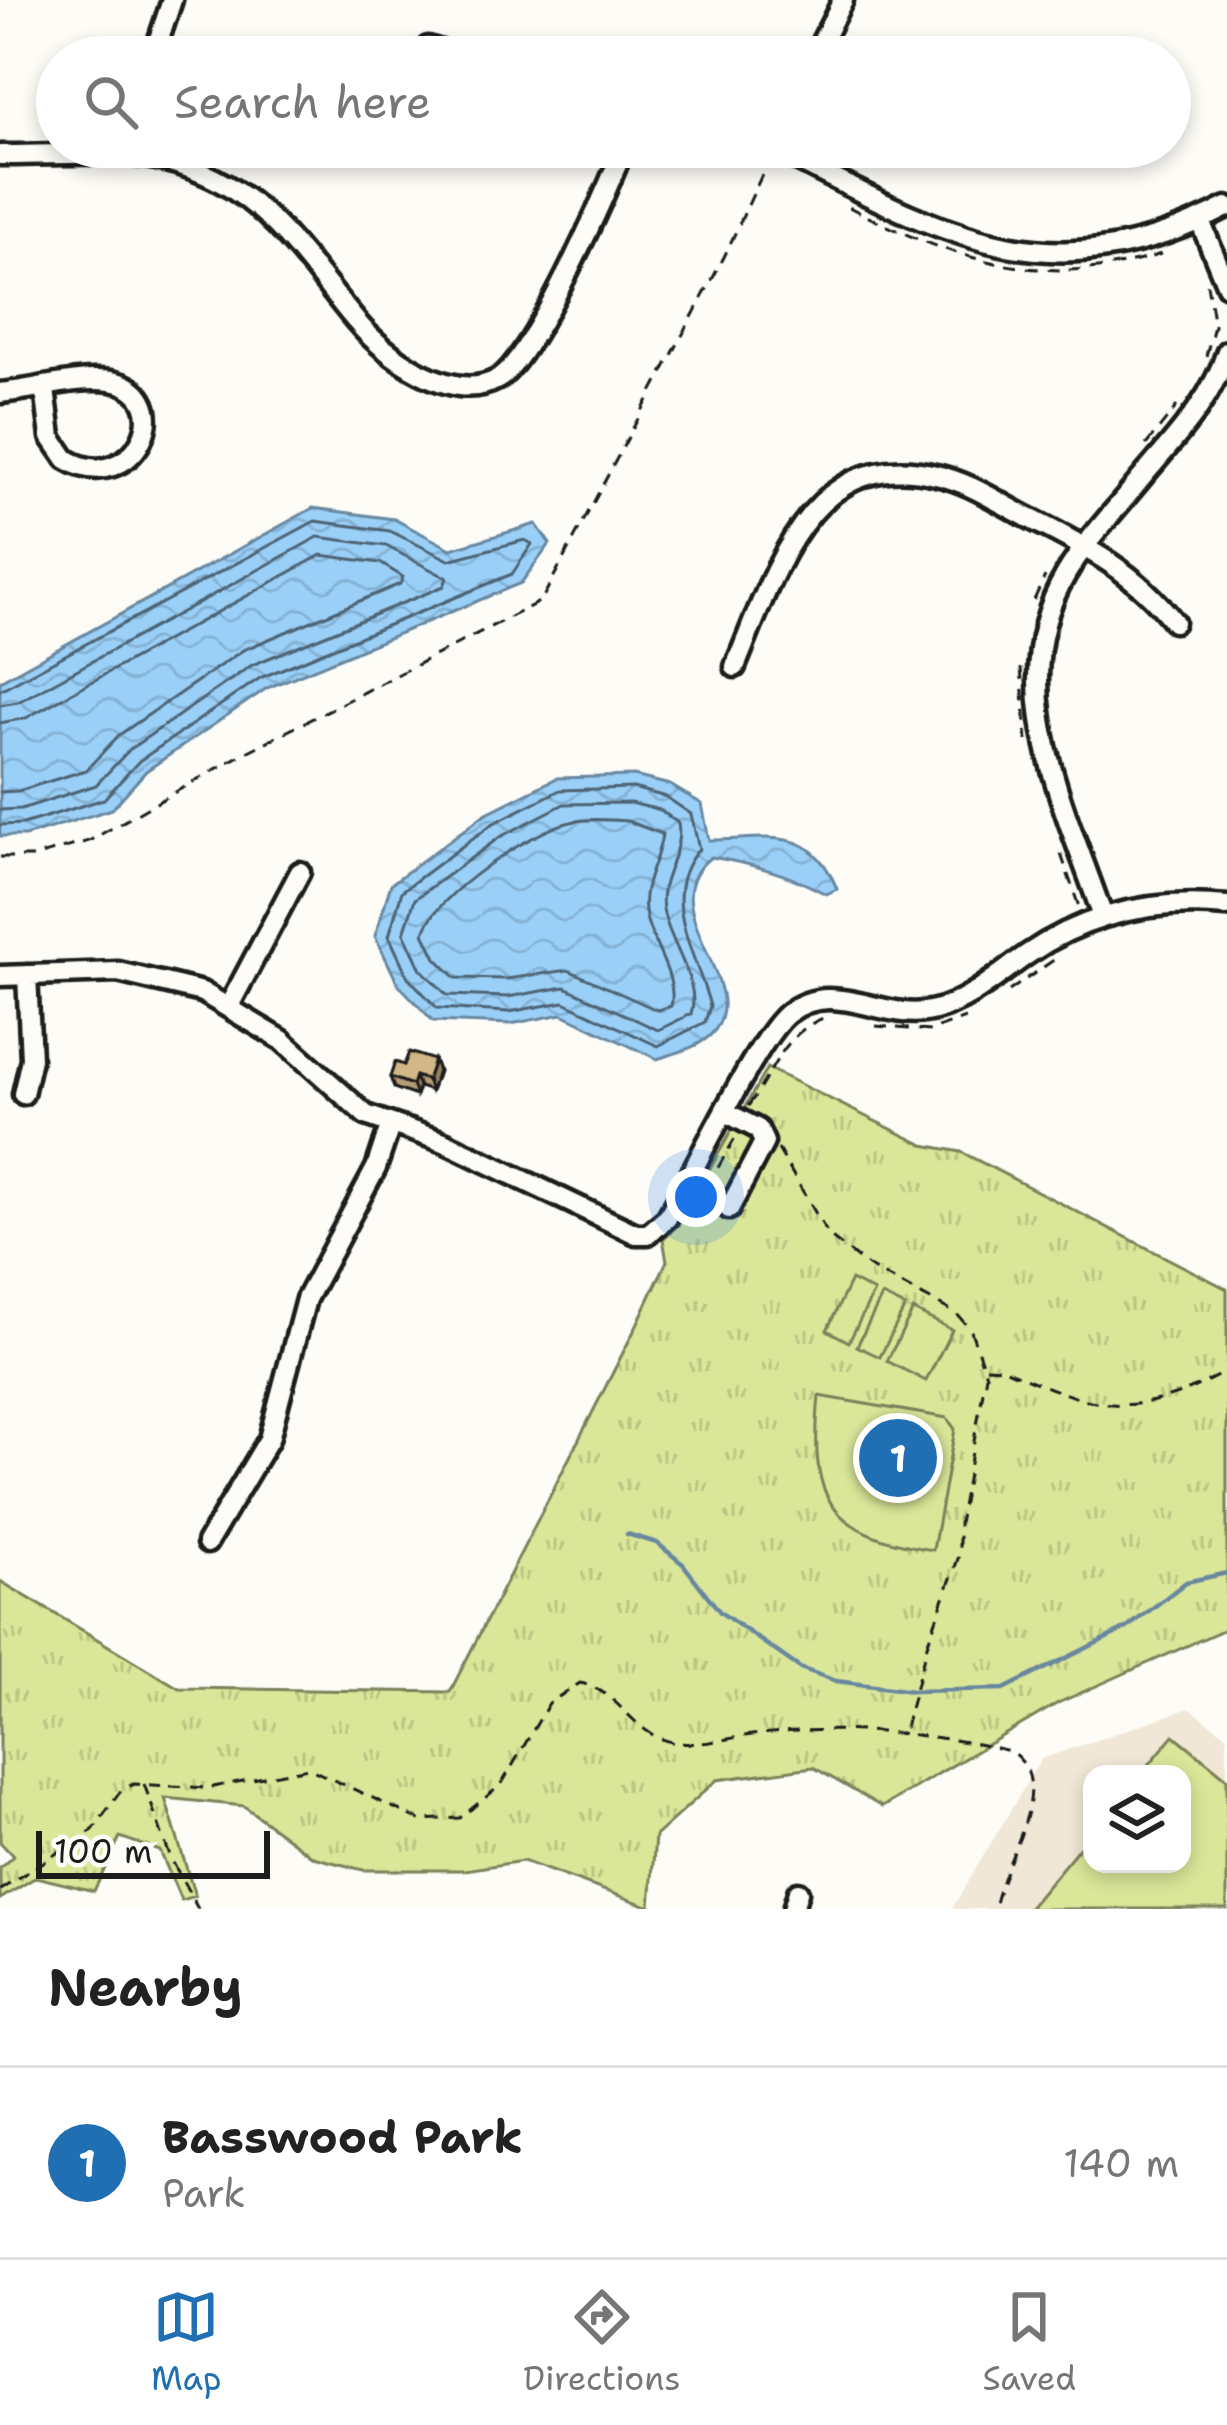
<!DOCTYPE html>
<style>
body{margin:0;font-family:"Shantell Sans",sans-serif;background:#f2f2f2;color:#222}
.controls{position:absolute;right:36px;bottom:36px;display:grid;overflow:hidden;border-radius:24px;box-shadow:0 6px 18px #0003}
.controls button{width:108px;height:108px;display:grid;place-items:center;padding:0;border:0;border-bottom:3px solid #e0e0e0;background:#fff;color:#222;font:60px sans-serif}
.scale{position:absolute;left:36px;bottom:30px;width:234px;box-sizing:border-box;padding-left:12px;border:6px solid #1c1c1c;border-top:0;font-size:33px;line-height:42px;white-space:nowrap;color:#1c1c1c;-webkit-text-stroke:9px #fdfcf7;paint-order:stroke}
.you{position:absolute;left:696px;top:1197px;width:42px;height:42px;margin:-30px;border:9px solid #fff;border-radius:50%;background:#1a73e8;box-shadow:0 0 0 18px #1a73e833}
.badge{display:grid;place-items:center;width:78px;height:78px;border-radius:50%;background:#1f6fb2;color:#fff;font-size:39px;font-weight:700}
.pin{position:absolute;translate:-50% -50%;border:6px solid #fff;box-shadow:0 3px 12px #0006}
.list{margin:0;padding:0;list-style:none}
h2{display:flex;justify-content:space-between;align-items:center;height:156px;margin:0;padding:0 48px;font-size:51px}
h2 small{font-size:39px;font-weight:400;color:#767676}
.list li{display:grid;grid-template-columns:78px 1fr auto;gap:36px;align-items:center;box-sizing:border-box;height:192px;padding:0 48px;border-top:3px solid #e0e0e0}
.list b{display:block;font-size:45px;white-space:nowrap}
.list p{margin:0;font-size:39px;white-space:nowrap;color:#767676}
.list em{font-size:39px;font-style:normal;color:#767676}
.icon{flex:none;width:66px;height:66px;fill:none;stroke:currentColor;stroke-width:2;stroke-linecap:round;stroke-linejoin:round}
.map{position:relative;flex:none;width:1227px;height:1909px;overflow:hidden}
.search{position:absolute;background:#fff;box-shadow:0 6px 18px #0003;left:36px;right:36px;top:36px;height:132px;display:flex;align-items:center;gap:30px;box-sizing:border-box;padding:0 42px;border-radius:66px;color:#767676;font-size:45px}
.sheet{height:348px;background:#fff}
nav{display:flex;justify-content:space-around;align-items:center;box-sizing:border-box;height:168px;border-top:3px solid #e0e0e0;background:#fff;font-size:33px;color:#767676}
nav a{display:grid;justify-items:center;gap:6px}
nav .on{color:#1f6fb2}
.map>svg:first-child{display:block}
</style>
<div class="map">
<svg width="1227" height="1909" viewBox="0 0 1227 1909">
<defs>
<pattern id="park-tufts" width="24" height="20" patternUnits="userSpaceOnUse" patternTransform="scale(3)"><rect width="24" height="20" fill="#dae698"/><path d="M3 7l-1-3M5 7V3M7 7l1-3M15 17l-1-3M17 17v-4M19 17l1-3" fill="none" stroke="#bac582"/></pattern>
<pattern id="water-waves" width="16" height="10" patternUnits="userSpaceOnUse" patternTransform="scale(3)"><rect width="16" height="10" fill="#9ad0f8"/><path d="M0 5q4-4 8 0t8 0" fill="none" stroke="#84b2d4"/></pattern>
</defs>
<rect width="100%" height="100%" fill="#fdfcf7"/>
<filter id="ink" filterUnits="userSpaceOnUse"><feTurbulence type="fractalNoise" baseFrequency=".00833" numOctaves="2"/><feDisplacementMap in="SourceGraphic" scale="24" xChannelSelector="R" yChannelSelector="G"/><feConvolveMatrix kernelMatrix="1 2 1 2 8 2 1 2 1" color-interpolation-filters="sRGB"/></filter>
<g filter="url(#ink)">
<path fill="#f0e7d6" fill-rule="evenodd" d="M1189 1708 1227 1735V1909H952L1041 1759ZM1092 1774H1182V1864H1092Z"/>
<path fill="url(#park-tufts)" stroke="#7b815a" stroke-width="3" d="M767 1068 924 1145 961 1152 1227 1289V1628L1058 1703 882 1807 813 1767 717 1780 655 1836 650 1907 523 1861 465 1870H363L313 1857 244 1806 165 1798 195 1896 181 1900 160 1851 120 1837 94 1891 36 1877 0 1899V1868L13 1856 0 1842V1581L179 1688 450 1692 632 1335 667 1261 663 1239 678 1225Z"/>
<path fill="#dae698" stroke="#7b815a" stroke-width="3" d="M851 1280 874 1292 849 1342 827 1330Z
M882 1296 905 1307 880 1357 857 1346Z
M913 1310 952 1330 926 1381 887 1361Z
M819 1396 947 1418 955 1429 933 1550C827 1534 809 1499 819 1396Z
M1174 1735 1227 1778V1909H1028L1092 1832V1864H1182V1774H1141Z"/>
<path fill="url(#water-waves)" stroke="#6888a0" stroke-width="3" d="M313 508 394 519 451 549 536 524 550 544 521 583 267 688 146 771 112 809 25 836H0V681Z
M634 776 670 785 702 804 709 840C769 840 811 823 837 889L826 894C789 874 753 864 711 857 648 904 752 983 715 1030 702 1047 676 1053 657 1059L562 1014 511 1024 433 1021 398 984 375 936 391 884 485 814 557 778Z"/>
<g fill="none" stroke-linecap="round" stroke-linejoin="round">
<path stroke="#4e6474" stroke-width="3" d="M0 690 315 521 390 531 449 560 525 540 532 544 512 574 260 678 139 761 104 799 23 824 0 825
M0 705 18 702 318 537 386 546 447 578 444 586 252 665 130 749 96 785 21 809 0 810
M0 723 26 718 321 555 380 563 403 577 400 584 243 650 119 735 86 770 18 791 0 792
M633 788 666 797 691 814 699 849C657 896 696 953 710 1006L705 1022 658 1046 564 1002 509 1012 437 1008 408 977 389 936 402 891 492 824 560 790Z
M630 803 660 810 678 823C684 855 655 880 664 914 671 945 701 983 691 1014L658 1030 565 987 508 997 447 995 421 969 404 933 415 899 500 837 564 804Z
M627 821 662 834C659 862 639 885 646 917 652 945 678 977 671 1006L657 1010 568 970 507 979 456 978 436 958 424 933C433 896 532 830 571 822 588 818 609 820 627 821Z"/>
<path stroke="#6888a0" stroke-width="4.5" d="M627 1534 657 1543 683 1564 720 1612 800 1668 836 1681 912 1691 1004 1689 1127 1628 1186 1582 1227 1573"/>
<g stroke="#1c1c1c" stroke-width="27">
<path id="minor" d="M428 47 460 57
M153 57 172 0
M814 57 843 0
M771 147C935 229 1045 301 1227 207
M0 155C76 156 144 143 215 179 278 211 312 269 356 321 385 356 452 405 498 379 533 359 607 191 624 147
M1200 221 1227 286
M0 393C35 390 77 376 111 381 183 393 135 501 66 459L51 437 45 389
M735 667C773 577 809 444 936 475 969 482 998 502 1027 517 1084 546 1134 570 1174 622
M1103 917C1066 807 1000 685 1066 574 1085 542 1111 515 1134 487 1168 445 1211 404 1227 351
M0 976 118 972 202 992 282 1040 366 1115 444 1142 636 1234H648L667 1218C692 1175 756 1040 787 1014 834 976 884 1024 935 1010 970 1001 999 974 1028 954 1088 913 1156 899 1227 906
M230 1004 300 872
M23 1094 31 1059 27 975
M727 1113 758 1129 764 1142 729 1209
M207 1543 269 1439 306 1299 376 1168 390 1126
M793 1909 798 1892"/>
</g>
<path stroke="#1c1c1c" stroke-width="3" stroke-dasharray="12 9" stroke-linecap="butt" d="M849 207C949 259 1049 291 1161 254
M1206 356 1214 326 1207 284
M1146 445 1177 406
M1034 600 1045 576
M1021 668 1027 741
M1061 854 1079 907
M0 857H33L89 841 237 757 541 601 724 257 766 166
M1009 991 1055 959
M876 1026 930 1031 965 1018
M748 1106C774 1072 782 1033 826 1017
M778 1149 829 1236 869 1267 957 1314 971 1331 986 1375 959 1524V1556L927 1645 903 1735
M686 1222 736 1137
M986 1367 1002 1368C1096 1409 1131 1423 1227 1371
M144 1784 171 1859 198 1909
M0 1890 93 1830 122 1789 134 1784 208 1788 308 1768 420 1820 460 1818 501 1785 549 1703 580 1683C623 1692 633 1739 679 1743 707 1746 734 1736 761 1734 841 1725 933 1733 1010 1751 1062 1784 1001 1862 994 1909"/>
<use href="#minor" stroke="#fdfcf7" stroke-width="18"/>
</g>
<path fill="#b59d75" stroke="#1c1c1c" stroke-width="3" d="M434 1060 438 1071 431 1091 419 1087 416 1096 394 1088 390 1077 404 1065Z"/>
<path fill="#94805f" stroke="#1c1c1c" stroke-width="3" d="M434 1060 438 1071 431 1091 427 1080Z
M415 1076 419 1087 416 1096 412 1085Z"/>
<path fill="#d3b788" stroke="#1c1c1c" stroke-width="3" d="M409 1052 434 1060 427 1080 415 1076 412 1085 390 1077 395 1062 404 1065Z"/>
</g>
</svg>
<div class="controls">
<button><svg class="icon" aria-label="layers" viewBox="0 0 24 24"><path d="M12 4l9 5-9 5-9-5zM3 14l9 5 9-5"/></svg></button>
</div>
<div class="scale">100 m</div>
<div class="you"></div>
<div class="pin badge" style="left:898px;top:1458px">1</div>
<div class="search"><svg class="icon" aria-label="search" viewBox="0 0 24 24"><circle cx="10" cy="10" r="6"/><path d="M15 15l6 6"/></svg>Search here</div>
</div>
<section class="sheet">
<h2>Nearby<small></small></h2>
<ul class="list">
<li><span class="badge">1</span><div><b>Basswood Park</b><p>Park</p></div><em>140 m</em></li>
</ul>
</section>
<nav>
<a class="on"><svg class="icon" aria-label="map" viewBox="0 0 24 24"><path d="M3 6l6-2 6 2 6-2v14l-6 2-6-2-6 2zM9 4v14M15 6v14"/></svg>Map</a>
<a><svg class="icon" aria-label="directions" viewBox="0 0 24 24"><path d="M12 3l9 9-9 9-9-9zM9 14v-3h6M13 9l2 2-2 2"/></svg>Directions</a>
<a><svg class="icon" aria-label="saved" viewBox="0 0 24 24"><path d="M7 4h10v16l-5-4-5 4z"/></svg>Saved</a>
</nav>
